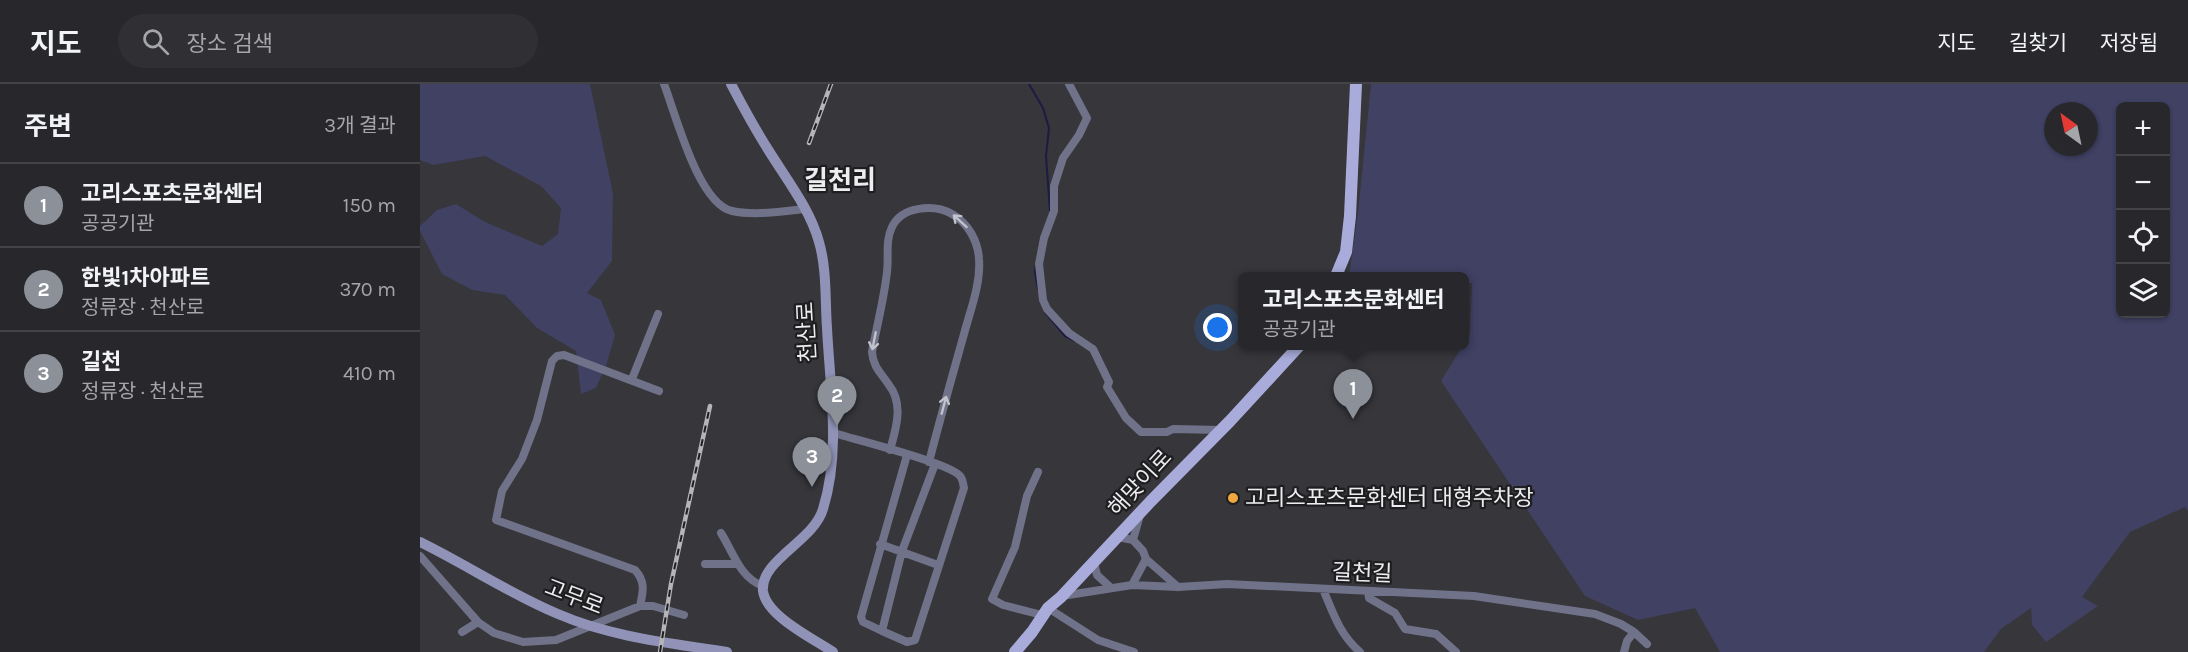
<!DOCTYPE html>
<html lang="ko">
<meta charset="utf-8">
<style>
body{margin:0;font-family:Karla,"Noto Sans KR",sans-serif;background:#303034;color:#f1f3f6}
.controls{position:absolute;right:18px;top:18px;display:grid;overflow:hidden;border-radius:9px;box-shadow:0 2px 4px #0004}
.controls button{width:54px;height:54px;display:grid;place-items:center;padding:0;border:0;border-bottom:2px solid #444448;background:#28282c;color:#f1f3f6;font:30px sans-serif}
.compass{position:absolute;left:1624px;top:18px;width:54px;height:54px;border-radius:50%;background:#28282c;box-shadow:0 2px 4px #0004;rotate:327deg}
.you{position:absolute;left:798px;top:244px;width:21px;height:21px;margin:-15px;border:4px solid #fff;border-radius:50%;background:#1a73e8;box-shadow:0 0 0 9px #1a73e833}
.badge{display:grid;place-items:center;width:39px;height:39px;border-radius:50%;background:#8c9099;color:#fff;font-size:20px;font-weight:700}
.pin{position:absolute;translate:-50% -50px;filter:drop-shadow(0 2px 3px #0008)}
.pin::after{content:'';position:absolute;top:32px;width:21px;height:18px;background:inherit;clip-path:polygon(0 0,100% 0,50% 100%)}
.popup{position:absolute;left:818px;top:188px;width:231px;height:78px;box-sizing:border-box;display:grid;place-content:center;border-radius:9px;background:#28282c;filter:drop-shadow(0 2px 4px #0005);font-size:20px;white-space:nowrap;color:#a5a6a9}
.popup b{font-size:22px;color:#f1f3f6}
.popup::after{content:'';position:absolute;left:50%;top:100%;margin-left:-12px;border:12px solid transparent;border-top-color:#28282c}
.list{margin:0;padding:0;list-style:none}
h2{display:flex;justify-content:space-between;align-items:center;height:78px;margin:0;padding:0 24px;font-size:26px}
h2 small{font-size:20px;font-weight:400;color:#a5a6a9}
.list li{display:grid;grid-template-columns:39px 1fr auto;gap:18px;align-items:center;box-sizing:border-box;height:84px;padding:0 24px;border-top:2px solid #444448}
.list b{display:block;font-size:22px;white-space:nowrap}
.list p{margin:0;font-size:20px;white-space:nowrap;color:#a5a6a9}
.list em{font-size:20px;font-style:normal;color:#a5a6a9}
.icon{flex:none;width:33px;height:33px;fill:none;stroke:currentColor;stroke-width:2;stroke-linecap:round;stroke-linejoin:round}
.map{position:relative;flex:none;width:1768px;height:568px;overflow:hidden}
header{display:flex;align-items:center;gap:36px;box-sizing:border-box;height:84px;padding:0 30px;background:#28282c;border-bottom:2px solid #444448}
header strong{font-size:28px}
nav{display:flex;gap:33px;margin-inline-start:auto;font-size:21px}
.search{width:420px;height:54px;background:#303034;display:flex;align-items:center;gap:15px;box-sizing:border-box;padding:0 21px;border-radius:33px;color:#a5a6a9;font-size:22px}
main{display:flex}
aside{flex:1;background:#28282c}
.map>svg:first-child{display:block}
</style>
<header>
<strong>지도</strong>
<div class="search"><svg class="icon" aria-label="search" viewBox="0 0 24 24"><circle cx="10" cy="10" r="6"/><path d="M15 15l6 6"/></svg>장소 검색</div>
<nav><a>지도</a><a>길찾기</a><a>저장됨</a></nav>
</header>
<main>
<aside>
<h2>주변<small>3개 결과</small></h2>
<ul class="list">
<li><span class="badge">1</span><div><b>고리스포츠문화센터</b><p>공공기관</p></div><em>150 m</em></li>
<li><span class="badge">2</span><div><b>한빛1차아파트</b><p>정류장 · 천산로</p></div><em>370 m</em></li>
<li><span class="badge">3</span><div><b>길천</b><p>정류장 · 천산로</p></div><em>410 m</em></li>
</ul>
</aside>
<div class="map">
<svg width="1768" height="568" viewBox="0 0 1768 568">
<rect width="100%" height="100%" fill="#36363b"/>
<path fill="#404163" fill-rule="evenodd" d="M0 0H170L193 110 192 177 167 209 181 216 195 251 187 279 176 304 161 310 156 267 117 244 85 211 52 206 22 190 0 147V142L17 126 36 120 65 138 122 162 138 150 141 124 121 102 65 72 13 81 0 76Z
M951 0H1768V427L1765 423 1710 448 1662 513 1678 522 1626 558 1612 541 1611 524 1581 545 1564 568H1300L1275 524 1218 536 1165 512 1021 297 1050 250 1052 199 1044 200V192H929L938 129ZM1746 22V230H1700V22ZM1633 27H1669V63H1633Z"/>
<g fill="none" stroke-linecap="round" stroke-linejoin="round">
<path stroke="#1d1a45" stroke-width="2" d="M609 0 623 24 629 44 626 72 630 127
M616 181 615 188 618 205
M625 228 645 252 655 257"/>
<path stroke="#707289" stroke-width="8" d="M244 0C256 31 278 119 312 127 335 132 363 127 386 125
M649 0 667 34 659 51 643 74 634 102V127L624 154 619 180 623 216 627 225 649 249 673 265 689 298 687 303 706 334 721 348H747L753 345 801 346
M212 295 238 230
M414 349C436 356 526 378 539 391 543 394 543 400 544 404L495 556 487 558 462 547
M470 366C476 345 484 320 469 301 461 289 453 283 452 268 457 241 464 215 467 188 469 173 465 157 472 143 482 122 514 120 532 130 548 139 558 157 559 175 561 200 550 227 544 250 532 293 520 335 509 378
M487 371 441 533 443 538 462 547 482 467 515 380
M618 388 607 412 595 463 572 515 583 521 622 531
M301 449C313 468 320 494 343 502
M698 453 713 456 723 467 726 475 758 503
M713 456 720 431
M460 460 518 481
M0 472 58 538 74 549 103 558 136 556 220 522C223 508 226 498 215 486L76 436 82 407 102 375 117 336 132 277 137 272 144 271 239 307
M674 479 677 491 690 503
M285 480H317
M712 501 726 475
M903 505C913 529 920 551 940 568
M948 507 949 514 975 529 985 545 1016 550 1036 568
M642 512 712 501 758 503 807 500 1054 512 1175 530 1201 540 1214 548 1207 557 1204 568
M220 522H233L264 531
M628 524 678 556 714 568
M42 548 58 538
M1214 548 1227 560"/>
<path stroke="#9093b7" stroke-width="10" d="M311 0C323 23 335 45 349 67 367 96 390 125 399 158 407 185 405 217 407 244 410 304 421 367 403 425 394 457 340 476 343 507 346 532 394 555 413 568
M0 458C47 481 90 510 138 530 191 553 250 559 307 568"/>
<path stroke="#a9acda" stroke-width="12" d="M916 192 926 168 930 132 936 0
M595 568 612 548 628 524 641 513 731 417 810 337 879 262"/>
<g stroke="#b5b5b8" stroke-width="4.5">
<path id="rail" d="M389 59 411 0
M240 568 251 500 290 322"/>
</g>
<use href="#rail" stroke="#1e1e20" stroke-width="2" stroke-dasharray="7" stroke-linecap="butt"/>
</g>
<defs><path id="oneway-shaft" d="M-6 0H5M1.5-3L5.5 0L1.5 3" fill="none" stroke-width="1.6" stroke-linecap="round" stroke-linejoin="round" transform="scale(1.5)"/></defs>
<g stroke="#c1c2cc">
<use href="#oneway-shaft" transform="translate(540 137) rotate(-138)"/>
<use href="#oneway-shaft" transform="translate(454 257) rotate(101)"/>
<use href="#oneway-shaft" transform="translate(524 321) rotate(-75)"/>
</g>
<circle fill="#efa73e" stroke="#1e1e20" stroke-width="2" cx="813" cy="414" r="6"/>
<g text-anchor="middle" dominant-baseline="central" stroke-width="4.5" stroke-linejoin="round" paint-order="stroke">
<g font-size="22" fill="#ededf0" stroke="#1e1e20">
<text transform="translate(387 248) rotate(-93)">천산로</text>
<text transform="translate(720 399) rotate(-47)">해맞이로</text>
<text transform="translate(942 489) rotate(2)">길천길</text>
<text transform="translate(154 513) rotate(21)">고무로</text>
</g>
<g font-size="22" fill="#ededf0" stroke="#1e1e20" text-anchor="start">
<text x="825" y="414">고리스포츠문화센터 대형주차장</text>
</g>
<g font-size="26" font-weight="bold" fill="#ededf0" stroke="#1e1e20">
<text x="420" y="96">길천리</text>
</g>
</g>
</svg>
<div class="controls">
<button>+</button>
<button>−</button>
<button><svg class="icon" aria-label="locate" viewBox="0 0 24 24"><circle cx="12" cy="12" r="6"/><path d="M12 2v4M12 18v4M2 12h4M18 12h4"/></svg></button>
<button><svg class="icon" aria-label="layers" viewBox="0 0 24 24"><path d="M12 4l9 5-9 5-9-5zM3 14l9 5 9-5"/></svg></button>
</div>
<svg class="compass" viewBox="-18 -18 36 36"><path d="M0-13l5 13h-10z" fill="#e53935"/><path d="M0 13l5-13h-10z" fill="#a5a6a9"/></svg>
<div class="you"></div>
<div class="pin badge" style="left:933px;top:335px">1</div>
<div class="popup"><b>고리스포츠문화센터</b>공공기관</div>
<div class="pin badge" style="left:417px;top:342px">2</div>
<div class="pin badge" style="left:392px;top:403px">3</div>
</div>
</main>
